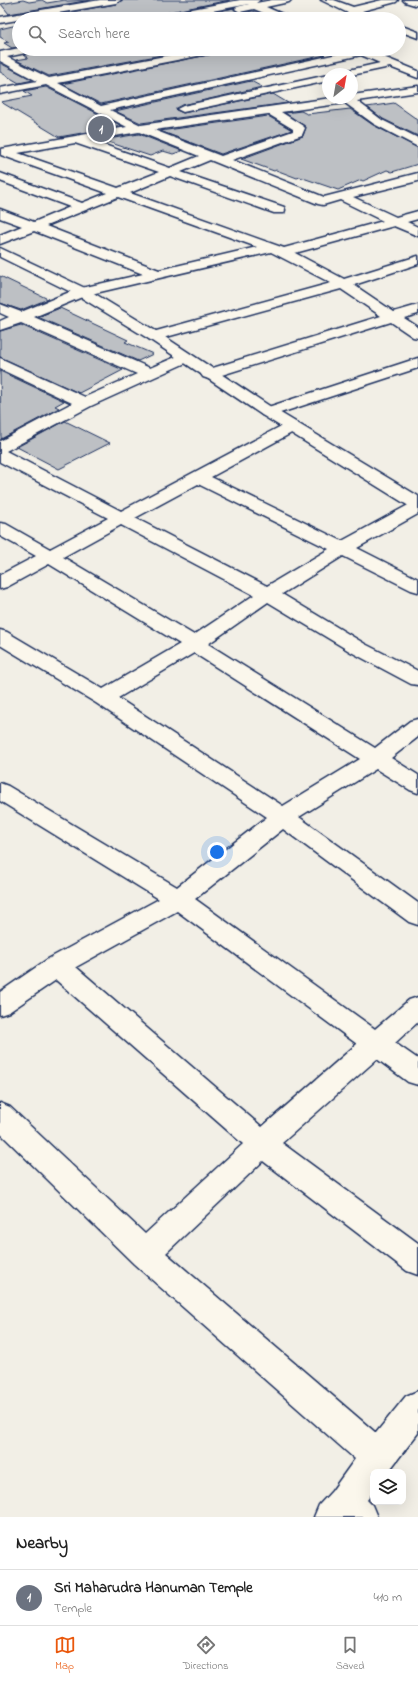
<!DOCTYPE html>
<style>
body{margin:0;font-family:"Indie Flower",sans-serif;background:#f2f2f2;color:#222}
.controls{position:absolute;right:12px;bottom:12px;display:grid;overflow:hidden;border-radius:8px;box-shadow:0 4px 16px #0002}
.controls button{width:36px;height:36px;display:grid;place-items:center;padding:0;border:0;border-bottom:1px solid #e0e0e0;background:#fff;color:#222;font:20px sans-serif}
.compass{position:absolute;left:322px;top:68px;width:36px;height:36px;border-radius:50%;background:#fff;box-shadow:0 4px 16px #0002;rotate:31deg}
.you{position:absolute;left:217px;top:852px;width:14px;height:14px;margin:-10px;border:3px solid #fff;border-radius:50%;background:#1a73e8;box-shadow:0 0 0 6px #1a73e833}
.badge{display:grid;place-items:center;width:26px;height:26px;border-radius:50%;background:#ea580c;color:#fff;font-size:13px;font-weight:700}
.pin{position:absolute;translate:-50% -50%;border:2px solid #fff;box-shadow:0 1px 4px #0006}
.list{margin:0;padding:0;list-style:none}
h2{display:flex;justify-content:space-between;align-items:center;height:52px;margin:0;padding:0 16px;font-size:17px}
h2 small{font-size:13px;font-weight:400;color:#767676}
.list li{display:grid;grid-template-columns:26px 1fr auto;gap:12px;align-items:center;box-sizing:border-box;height:56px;padding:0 16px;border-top:1px solid #e0e0e0}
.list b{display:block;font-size:15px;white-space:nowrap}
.list p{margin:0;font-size:13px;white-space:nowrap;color:#767676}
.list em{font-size:13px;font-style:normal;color:#767676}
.icon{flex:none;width:22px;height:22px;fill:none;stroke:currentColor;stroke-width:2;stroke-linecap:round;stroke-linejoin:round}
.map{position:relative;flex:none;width:418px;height:1517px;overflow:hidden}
.search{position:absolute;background:#fff;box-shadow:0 4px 16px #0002;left:12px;right:12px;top:12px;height:44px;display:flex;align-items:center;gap:10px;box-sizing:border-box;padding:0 14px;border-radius:22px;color:#767676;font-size:15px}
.sheet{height:108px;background:#fff}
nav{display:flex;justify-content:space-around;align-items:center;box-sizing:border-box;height:56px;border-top:1px solid #e0e0e0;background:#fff;font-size:11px;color:#767676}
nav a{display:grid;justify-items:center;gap:2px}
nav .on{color:#ea580c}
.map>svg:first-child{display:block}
</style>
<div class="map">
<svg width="418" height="1517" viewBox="0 0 418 1517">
<rect width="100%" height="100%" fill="#f2efe6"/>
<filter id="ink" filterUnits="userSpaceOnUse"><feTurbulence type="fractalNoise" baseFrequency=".025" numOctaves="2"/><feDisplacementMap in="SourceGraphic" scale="8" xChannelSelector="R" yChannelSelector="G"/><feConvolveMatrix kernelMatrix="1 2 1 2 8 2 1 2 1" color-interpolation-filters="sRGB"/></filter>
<g filter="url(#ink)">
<path fill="#bdc0c4" stroke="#1b2f5e" d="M23 0 29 2 42 0 47 3 65 0 67 1 91 0 9 14 1 4Z
M122 0H230L155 15 149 19H32L116 4Z
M234 8 239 13 253 11 271 19H178Z
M19 21V47L12 48 4 43 9 42 0 37V29L17 25 15 22Z
M37 49H194L49 76 16 60 28 58 24 55 35 52Z
M224 49H316L325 55 101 104 62 84 218 53Z
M0 63 33 80 19 83 0 72Z
M251 81 262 87 183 105 176 110 183 113 273 94 288 103 141 123 115 111Z
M46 87 122 126 59 137 1 102 32 96 24 91Z
M394 103 418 120V136L383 119 367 107Z
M350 109 373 125 418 148V164L392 172 387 170 363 181 361 180 338 190 300 177 297 178 276 170 274 171 241 159 303 136 306 127 285 113 301 111 307 114Z
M268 116 292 130 221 154 160 131Z
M139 134 182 151 173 154 163 151 150 156 102 140Z
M0 276 48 299 21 310 0 303Z
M60 308 128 340 125 342 153 354 138 361 38 317Z
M21 325 123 370 79 393 0 357V331Z
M0 371 64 401 55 406 59 408 1 439Z
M65 421 110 443 59 469 17 447Z"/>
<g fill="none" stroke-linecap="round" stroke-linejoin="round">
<g stroke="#1b2f5e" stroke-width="3">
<path id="minor" d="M100 0H121L116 3 0 23V17Z
M240 0H260L256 3 272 0H291L289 2 266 7 289 17 291 19H278L254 9 240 12 235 9 237 7 249 4 170 19H150L155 16Z
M321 0H334L353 7 382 0H398L396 2 362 11 377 17 379 19H365L348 13Z
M403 0H418V6L405 2Z
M399 25 418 32V38L399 31Z
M19 48 36 49 35 51 7 57 49 78 202 49H223L218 52 58 83 101 106 351 51 350 49H364L418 71V78L390 67 352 75V74H339L340 72 380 63 361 55 110 110 141 125 331 98H352V95L418 86V92L357 101 382 120 418 138V147L374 124 345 103 281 112 303 126 305 128 302 135 232 160 324 197 418 173V181L353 197 396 217 418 211V219L407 222 418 227V236L394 226 295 253 344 279 418 256V264L354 285 394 312 418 305V314L404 318 418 327V338L413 337 391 322 209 379 203 377 201 374 203 371 381 316 341 289 159 339 154 340 149 339 147 336 149 333 331 283 271 252 87 295 34 317 150 368 185 353 190 355 193 358 190 361 91 406 6 451 121 511 285 424 291 422 297 424 299 427 297 430 211 477 342 541 412 503 418 502V514L357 548 418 579V592L411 590 343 556 282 594 365 644 418 671V685L411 684 351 652 268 602 208 644 375 748 410 721 418 719V737L391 758 418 775V793L410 790 376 769 299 817 418 903V925L409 922 283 829 195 899 375 1029 409 1000 418 997V1022L395 1043 418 1059V1085L408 1082 377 1059 282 1143 418 1243V1275L407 1271 263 1161 166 1253 376 1433 406 1396 418 1391V1433L388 1472H373V1492L367 1500 372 1505 377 1517H314L319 1505 332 1491 355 1459 134 1264 0 1133V1103L10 1107 145 1234 243 1144 56 980 9 1012 0 1015V992L48 959 159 899 0 801V783L8 786 177 887 267 817 96 703 0 645V630L7 632 103 689 180 644 49 564 7 587 0 589V575L36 556 0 536V523L6 524 50 549 108 518 0 462V441L72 403 0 369V358L85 397 137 374 21 323 0 330V321L9 317 0 313V304L21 312 77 289 143 274 34 231 0 244V235L22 226 0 218V209L34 222 70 207 0 181V173L82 203 107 193 1 155V149L127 127 46 85 0 94V88L37 81 0 61V52ZM268 114 293 129V131L221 156 154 130ZM139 132 199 156 170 168 90 140ZM75 143 159 172 118 188 18 153ZM210 160 318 204 323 205 340 200 383 221 284 248 130 193 170 176 274 213H284L285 210 284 207 181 172ZM118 197 257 247 159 270 46 226ZM198 484 329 549 267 586 135 518ZM121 525 254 595 194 635 63 557ZM194 653 360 759 283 806 118 698ZM177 911 357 1044 262 1127 76 967Z
M328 75V81L183 112 177 109 183 106Z
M418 358V368L274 415 268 417 262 415 260 412 262 409Z"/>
</g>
<g stroke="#1b2f5e" stroke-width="3">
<path id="secondary" d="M0 248 87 289 159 333 274 409 418 496V509L412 508 262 415 149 339 77 295 0 257Z"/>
</g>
<use href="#minor" fill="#fbf7ec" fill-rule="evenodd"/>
<use href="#secondary" fill="#fbf7ec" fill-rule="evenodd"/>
</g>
</g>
</svg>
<div class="controls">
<button><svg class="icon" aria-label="layers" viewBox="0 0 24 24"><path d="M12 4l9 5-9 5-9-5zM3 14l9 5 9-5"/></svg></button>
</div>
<svg class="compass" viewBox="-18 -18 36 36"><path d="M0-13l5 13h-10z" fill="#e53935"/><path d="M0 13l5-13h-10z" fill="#767676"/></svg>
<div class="you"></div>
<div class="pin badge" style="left:101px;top:129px;background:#6b7280">1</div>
<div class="search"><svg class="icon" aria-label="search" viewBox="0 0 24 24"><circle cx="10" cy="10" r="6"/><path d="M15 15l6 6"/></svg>Search here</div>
</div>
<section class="sheet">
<h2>Nearby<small></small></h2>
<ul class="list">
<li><span class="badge" style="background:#6b7280">1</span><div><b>Sri Maharudra Hanuman Temple</b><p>Temple</p></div><em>410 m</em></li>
</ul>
</section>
<nav>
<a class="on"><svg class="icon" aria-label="map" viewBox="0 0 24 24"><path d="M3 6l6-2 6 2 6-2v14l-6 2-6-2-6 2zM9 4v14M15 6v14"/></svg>Map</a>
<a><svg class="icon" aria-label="directions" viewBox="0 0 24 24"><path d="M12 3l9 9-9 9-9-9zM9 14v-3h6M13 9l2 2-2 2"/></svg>Directions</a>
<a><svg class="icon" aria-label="saved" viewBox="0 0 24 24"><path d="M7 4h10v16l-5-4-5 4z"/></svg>Saved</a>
</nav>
